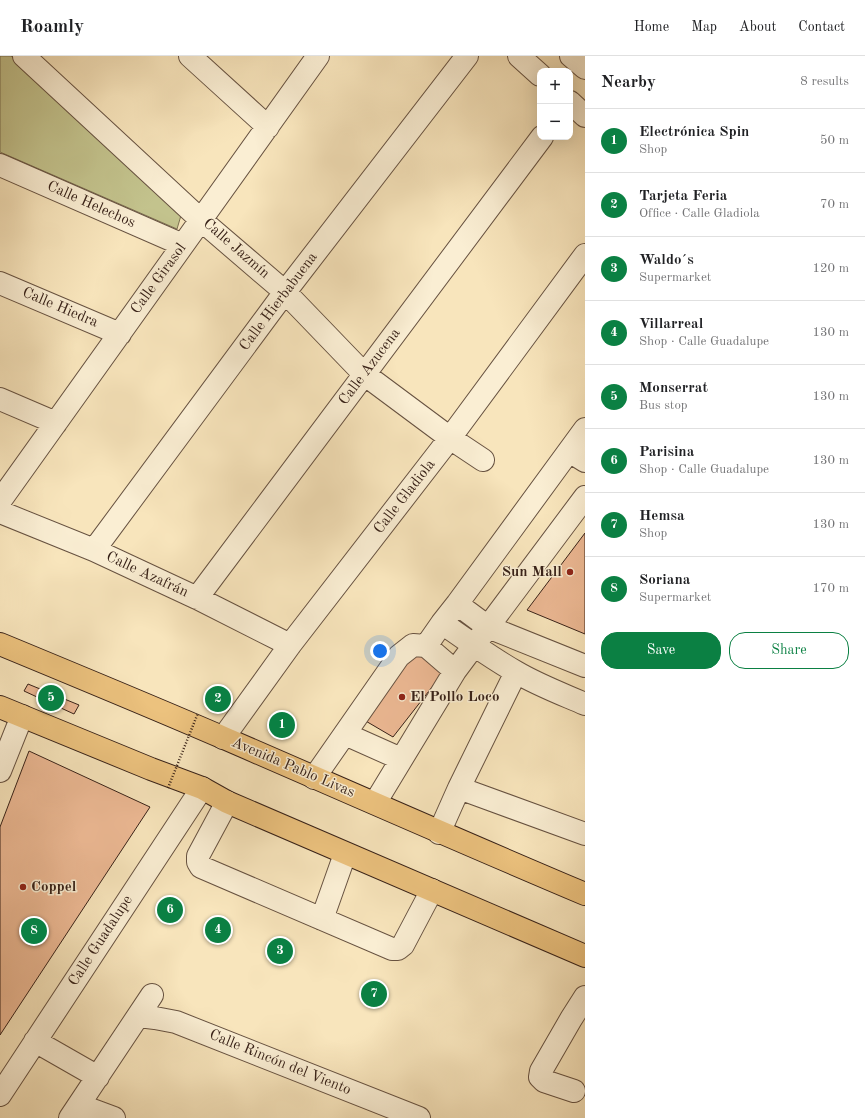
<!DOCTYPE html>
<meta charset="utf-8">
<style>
body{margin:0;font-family:"Old Standard TT",serif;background:#f2f2f2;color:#202124}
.controls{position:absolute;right:12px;top:12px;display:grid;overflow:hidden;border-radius:8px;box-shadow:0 4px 16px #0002}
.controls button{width:36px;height:36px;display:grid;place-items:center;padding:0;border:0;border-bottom:1px solid #e0e0e0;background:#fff;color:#202124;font:20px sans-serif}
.you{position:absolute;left:380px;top:595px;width:14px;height:14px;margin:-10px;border:3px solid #fff;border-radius:50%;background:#1a73e8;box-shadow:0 0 0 6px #1a73e833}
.badge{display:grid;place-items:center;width:26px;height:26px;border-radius:50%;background:#0b8043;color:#fff;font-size:13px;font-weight:700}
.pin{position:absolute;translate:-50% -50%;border:2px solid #fff;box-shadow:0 1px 4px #0006}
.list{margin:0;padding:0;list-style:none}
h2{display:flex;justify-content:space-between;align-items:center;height:52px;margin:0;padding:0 16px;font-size:17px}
h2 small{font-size:13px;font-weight:400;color:#757577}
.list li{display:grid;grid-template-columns:26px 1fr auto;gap:12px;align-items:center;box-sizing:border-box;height:64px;padding:0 16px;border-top:1px solid #e0e0e0}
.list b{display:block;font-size:15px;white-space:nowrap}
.list p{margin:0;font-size:13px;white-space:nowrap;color:#757577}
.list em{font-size:13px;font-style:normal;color:#757577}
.actions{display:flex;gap:8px;padding:12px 16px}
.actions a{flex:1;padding:9px 0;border:1px solid #0b8043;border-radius:16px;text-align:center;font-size:14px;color:#0b8043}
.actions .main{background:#0b8043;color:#fff}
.map{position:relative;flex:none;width:585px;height:1062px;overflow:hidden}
header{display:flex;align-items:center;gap:24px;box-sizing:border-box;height:56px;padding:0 20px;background:#fff;border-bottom:1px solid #e0e0e0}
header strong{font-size:19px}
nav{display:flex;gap:22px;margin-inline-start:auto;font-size:14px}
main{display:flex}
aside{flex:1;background:#fff}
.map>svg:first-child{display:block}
</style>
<header>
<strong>Roamly</strong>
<nav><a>Home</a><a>Map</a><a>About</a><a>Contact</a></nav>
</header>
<main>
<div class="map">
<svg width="585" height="1062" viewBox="0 0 585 1062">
<rect width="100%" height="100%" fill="#f8e5bc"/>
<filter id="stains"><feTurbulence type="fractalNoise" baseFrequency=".005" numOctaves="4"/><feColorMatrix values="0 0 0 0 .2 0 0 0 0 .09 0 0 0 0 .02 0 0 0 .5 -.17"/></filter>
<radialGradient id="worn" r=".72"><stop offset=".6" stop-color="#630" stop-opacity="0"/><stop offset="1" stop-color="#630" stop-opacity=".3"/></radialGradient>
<path fill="#c3c38d" stroke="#7d7252" d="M0 0H11L182 156 177 173 0 96Z"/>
<path fill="#edb994" stroke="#372118" d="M585 477V578L527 554Z
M411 592 443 617 393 681 364 664Z
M28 628 79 649 74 658 24 635Z
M29 695 150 751 0 979V771Z"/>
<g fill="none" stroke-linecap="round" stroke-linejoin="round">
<g stroke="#675241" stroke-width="24">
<path id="minor" d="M24 0 201 164 285 236 364 318 450 382 483 404
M190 0 268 71
M519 0 540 19
M571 0 585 12
M570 46 585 60
M0 109 183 189
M0 227 120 278
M0 343 56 367
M569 395 585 405
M0 445 318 0
M0 456 94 494 197 542 290 589
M94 494 285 236 467 0
M197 542 542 81
M457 548 488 571 585 610
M442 567C466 584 490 601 516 616 538 629 562 638 585 648
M426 590 442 567 457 548 585 373
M345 678 401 703
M223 682 290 589 450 382 585 199
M0 715 22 660
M314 722 399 600 413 589 426 590 455 615
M459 732 585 778
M227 746 198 800V806L201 811 392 893H398L403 889 432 834
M375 747 455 615 585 441
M439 777 459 732 516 616
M322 863 345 798
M139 960 155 962 176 966 419 1062
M35 985 98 1021
M574 1035 544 1025 540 1021 541 1015 571 963 585 941
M0 1039 202 732
M79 1049 114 1062
M70 1062 152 939"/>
</g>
<g stroke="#372118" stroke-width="24">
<path id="major" d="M0 588C75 619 150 650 224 682 344 734 464 787 585 838
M0 651 151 713 202 732 227 746 585 900"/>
</g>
<use href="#minor" stroke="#faeed3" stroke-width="22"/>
<use href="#major" stroke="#ecc27e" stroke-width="22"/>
<path stroke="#372118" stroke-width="2.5" stroke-dasharray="1 2" stroke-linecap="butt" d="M168 732 198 657"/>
</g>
<g fill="#8f2418" stroke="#faeed3" stroke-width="1.5">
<circle cx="570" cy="516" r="4"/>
<circle cx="402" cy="641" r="4"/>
<circle cx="23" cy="831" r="4"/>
</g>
<g text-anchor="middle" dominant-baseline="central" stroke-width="3" stroke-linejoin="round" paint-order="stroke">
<g font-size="15" fill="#372118" stroke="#faeed3">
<text transform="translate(91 149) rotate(24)">Calle Helechos</text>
<text transform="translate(236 193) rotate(41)">Calle Jazmín</text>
<text transform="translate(159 223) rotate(-54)">Calle Girasol</text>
<text transform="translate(279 246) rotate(-53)">Calle Hierbabuena</text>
<text transform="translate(60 252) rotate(23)">Calle Hiedra</text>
<text transform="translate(370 311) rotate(-53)">Calle Azucena</text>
<text transform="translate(405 441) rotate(-52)">Calle Gladiola</text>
<text transform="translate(147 519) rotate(25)">Calle Azafrán</text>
<text transform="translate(293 712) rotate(23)">Avenida Pablo Livas</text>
<text transform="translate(101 885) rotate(-57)">Calle Guadalupe</text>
<text transform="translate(280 1007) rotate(22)">Calle Rincón del Viento</text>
</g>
<g font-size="15" font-weight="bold" fill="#372118" stroke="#faeed3" text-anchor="start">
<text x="562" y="516" text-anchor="end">Sun Mall</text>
<text x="410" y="641">El Pollo Loco</text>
<text x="31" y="831">Coppel</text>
</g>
</g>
<rect width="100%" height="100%" filter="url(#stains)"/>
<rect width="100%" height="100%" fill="url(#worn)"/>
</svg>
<div class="controls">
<button>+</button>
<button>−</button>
</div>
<div class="you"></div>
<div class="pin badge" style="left:282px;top:669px">1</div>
<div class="pin badge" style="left:218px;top:643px">2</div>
<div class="pin badge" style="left:280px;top:895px">3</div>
<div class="pin badge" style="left:218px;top:874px">4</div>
<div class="pin badge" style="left:51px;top:642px">5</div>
<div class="pin badge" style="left:170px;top:854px">6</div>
<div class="pin badge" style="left:374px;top:938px">7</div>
<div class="pin badge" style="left:34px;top:875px">8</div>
</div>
<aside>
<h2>Nearby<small>8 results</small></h2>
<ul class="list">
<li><span class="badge">1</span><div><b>Electrónica Spin</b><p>Shop</p></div><em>50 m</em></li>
<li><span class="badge">2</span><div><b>Tarjeta Feria</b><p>Office · Calle Gladiola</p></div><em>70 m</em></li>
<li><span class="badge">3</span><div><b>Waldo´s</b><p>Supermarket</p></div><em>120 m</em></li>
<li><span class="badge">4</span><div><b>Villarreal</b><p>Shop · Calle Guadalupe</p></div><em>130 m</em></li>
<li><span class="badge">5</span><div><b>Monserrat</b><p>Bus stop</p></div><em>130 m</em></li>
<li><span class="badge">6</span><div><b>Parisina</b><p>Shop · Calle Guadalupe</p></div><em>130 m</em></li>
<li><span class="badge">7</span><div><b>Hemsa</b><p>Shop</p></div><em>130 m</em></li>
<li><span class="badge">8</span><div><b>Soriana</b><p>Supermarket</p></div><em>170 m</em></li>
</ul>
<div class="actions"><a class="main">Save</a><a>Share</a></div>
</aside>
</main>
